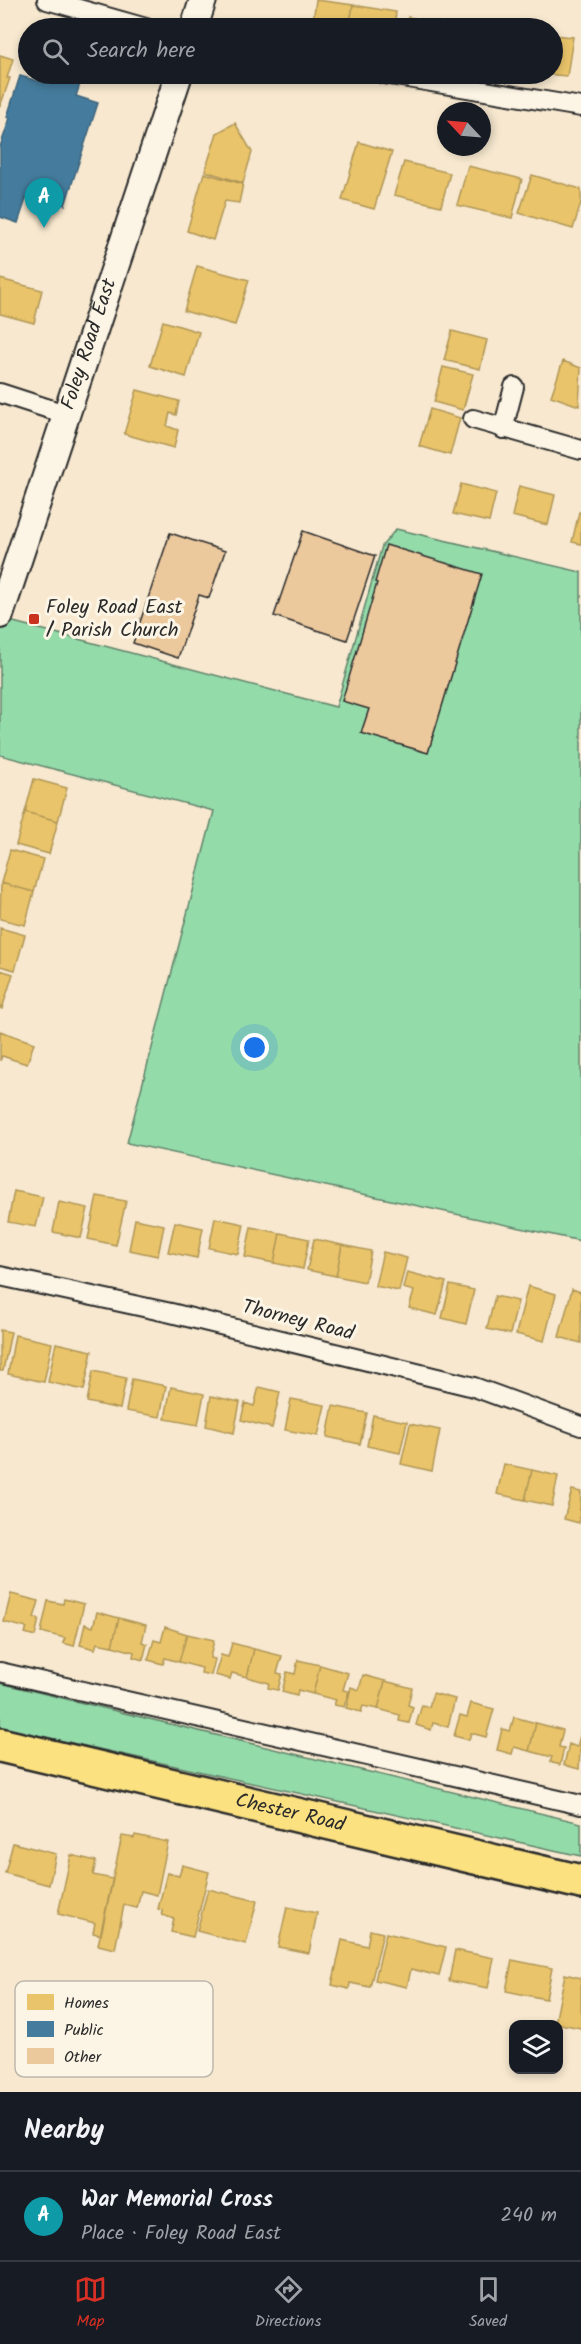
<!DOCTYPE html>
<meta charset="utf-8">
<style>
body{margin:0;font-family:Kalam,sans-serif;background:#242831;color:#f1f3f6}
.controls{position:absolute;right:18px;bottom:18px;display:grid;overflow:hidden;border-radius:12px;box-shadow:0 3px 9px #0003}
.controls button{width:54px;height:54px;display:grid;place-items:center;padding:0;border:0;border-bottom:2px solid #363941;background:#171b24;color:#f1f3f6;font:30px sans-serif}
.compass{position:absolute;left:437px;top:102px;width:54px;height:54px;border-radius:50%;background:#171b24;box-shadow:0 3px 9px #0003;rotate:296deg}
.you{position:absolute;left:255px;top:1048px;width:21px;height:21px;margin:-15px;border:4px solid #fff;border-radius:50%;background:#1a73e8;box-shadow:0 0 0 9px #1a73e833}
.badge{display:grid;place-items:center;width:39px;height:39px;border-radius:50%;background:#d93025;color:#fff;font-size:20px;font-weight:700}
.pin{position:absolute;translate:-50% -50px;filter:drop-shadow(0 2px 3px #0008)}
.pin::after{content:'';position:absolute;top:32px;width:21px;height:18px;background:inherit;clip-path:polygon(0 0,100% 0,50% 100%)}
.list{margin:0;padding:0;list-style:none}
h2{display:flex;justify-content:space-between;align-items:center;height:78px;margin:0;padding:0 24px;font-size:26px}
h2 small{font-size:20px;font-weight:400;color:#9ea1a6}
.list li{display:grid;grid-template-columns:39px 1fr auto;gap:18px;align-items:center;box-sizing:border-box;height:90px;padding:0 24px;border-top:2px solid #363941}
.list b{display:block;font-size:22px;white-space:nowrap}
.list p{margin:0;font-size:20px;white-space:nowrap;color:#9ea1a6}
.list em{font-size:20px;font-style:normal;color:#9ea1a6}
.icon{flex:none;width:33px;height:33px;fill:none;stroke:currentColor;stroke-width:2;stroke-linecap:round;stroke-linejoin:round}
.map{position:relative;flex:none;width:581px;height:2092px;overflow:hidden}
.search{position:absolute;background:#171b24;box-shadow:0 3px 9px #0003;left:18px;right:18px;top:18px;height:66px;display:flex;align-items:center;gap:15px;box-sizing:border-box;padding:0 21px;border-radius:33px;color:#9ea1a6;font-size:22px}
.sheet{height:168px;background:#171b24}
nav{display:flex;justify-content:space-around;align-items:center;box-sizing:border-box;height:84px;border-top:2px solid #363941;background:#171b24;font-size:16px;color:#9ea1a6}
nav a{display:grid;justify-items:center;gap:3px}
nav .on{color:#d93025}
.map>svg:first-child{display:block}
</style>
<div class="map">
<svg width="581" height="2092" viewBox="0 0 581 2092">
<rect width="100%" height="100%" fill="#f7e8cf"/>
<filter id="ink" filterUnits="userSpaceOnUse"><feTurbulence type="fractalNoise" baseFrequency=".0167" numOctaves="2"/><feDisplacementMap in="SourceGraphic" scale="12" xChannelSelector="R" yChannelSelector="G"/><feConvolveMatrix kernelMatrix="1 2 1 2 8 2 1 2 1" color-interpolation-filters="sRGB"/></filter>
<g filter="url(#ink)">
<path fill="#94dbaa" stroke="#60836a" stroke-width="1.5" d="M396 529 581 572V1241L127 1143 214 811 0 755V627L2 619 336 707 382 546Z
M0 1683 581 1823V1856L0 1727Z"/>
<path fill="#e9c46a" stroke="#b09657" stroke-width="1.5" d="M316 0 353 5 349 28H323L324 23 313 21Z
M353 5 396 12 394 28H349Z
M408 17 447 24V28H406Z
M447 24 483 28H447Z
M552 35 573 37 567 76 543 74H552Z
M0 55 13 59 7 78H10L0 107Z
M235 123 252 152 243 183 205 171 217 133Z
M359 142 392 152 374 209 342 200Z
M404 162 450 173 441 206 394 195Z
M468 166 522 179 512 218 457 205Z
M204 173 243 184 239 203 225 201 213 240 187 231Z
M532 175 581 189V203L573 229 519 213Z
M197 266 249 280 235 325 184 311Z
M0 279 42 290 34 323 0 314Z
M163 321 199 332 186 377 150 366Z
M452 331 487 340 480 369 444 360Z
M563 361 581 368 579 406 551 396Z
M443 367 473 374 463 410 434 402Z
M137 390 179 401 176 415 170 413 167 426 178 430 174 448 124 434Z
M430 409 460 418 450 455 419 446Z
M461 484 496 493 489 522 453 514Z
M519 486 555 495 548 525 512 516Z
M579 512 581 513V544L572 542Z
M34 779 67 788 58 821 25 812Z
M25 812 58 821 49 854 16 845Z
M10 850 43 859 34 892 1 883Z
M1 883 34 892 25 925 0 919Z
M0 928 25 935 15 970 0 966Z
M0 970 13 974 2 1009 0 1008Z
M0 1031 34 1043 27 1064 2 1056 0 1061Z
M14 1191 43 1197 36 1227 8 1222Z
M97 1196 126 1201 116 1245 88 1239Z
M59 1202 88 1208 81 1238 53 1232Z
M215 1218 244 1224 238 1254 209 1248Z
M135 1219 164 1225 158 1256 129 1250Z
M175 1222 203 1228 197 1258 168 1252Z
M251 1227 280 1233 274 1263 245 1257Z
M280 1233 309 1239 303 1269 274 1263Z
M314 1239 342 1245 336 1276 307 1270Z
M342 1245 371 1251 365 1282 336 1276Z
M383 1252 407 1258 399 1291 375 1286Z
M407 1272 446 1282 437 1315 409 1308 414 1291 403 1288Z
M450 1285 474 1290 466 1324 442 1318Z
M528 1286 556 1294 544 1341 516 1334Z
M572 1289 581 1292V1343L559 1337Z
M495 1296 518 1301 510 1334 487 1329Z
M0 1330 11 1332 3 1371H0Z
M15 1335 52 1343 44 1382 8 1374Z
M56 1343 92 1351 84 1390 48 1382Z
M93 1371 126 1378 120 1409 87 1402Z
M132 1379 166 1386 160 1417 126 1411Z
M171 1387 204 1394 198 1425 165 1419Z
M259 1387 280 1392 272 1428 241 1420 245 1403 254 1406Z
M211 1396 240 1402 234 1433 206 1426Z
M291 1399 325 1405 318 1436 285 1430Z
M333 1406 367 1413 360 1444 327 1437Z
M373 1415 407 1422 400 1453 367 1446Z
M410 1424 440 1430 432 1471 401 1464Z
M504 1464 532 1470 525 1500 497 1494Z
M532 1470 558 1476 552 1506 525 1500Z
M572 1490 581 1492 579 1523 564 1519Z
M11 1594 39 1601 34 1618 39 1619 35 1636 25 1633 27 1628 4 1622Z
M64 1599 84 1604 74 1646 63 1643 65 1638 41 1632 48 1601 63 1604Z
M97 1612 119 1618 112 1646 97 1643 95 1649 80 1645 85 1624 93 1627Z
M119 1618 146 1625 142 1642 147 1644 143 1660 133 1657 134 1652 112 1646Z
M165 1627 187 1634 179 1662 165 1658 163 1664 148 1660 154 1640 161 1642Z
M187 1634 214 1640 210 1658 215 1659 211 1675 201 1673 202 1668 179 1662Z
M232 1643 254 1649 247 1677 232 1673 230 1679 215 1675 221 1655 228 1657Z
M254 1649 282 1656 277 1673 282 1674 278 1690 268 1688 269 1683 247 1677Z
M298 1660 320 1665 313 1694 298 1690 297 1696 282 1692 287 1672 295 1674Z
M320 1665 348 1673 343 1690 349 1691 344 1707 334 1705 336 1700 313 1694Z
M363 1675 385 1681 378 1709 363 1706 361 1712 346 1708 351 1687 359 1690Z
M385 1681 412 1688 408 1705 413 1707 409 1723 399 1721 400 1715 378 1709Z
M433 1693 455 1699 448 1727 433 1723 431 1730 416 1725 422 1705 429 1707Z
M471 1703 494 1709 486 1737 471 1733 469 1740 454 1736 460 1715 467 1717Z
M514 1717 536 1723 529 1751 514 1747 512 1754 497 1750 502 1729 510 1731Z
M536 1723 563 1730 559 1747 564 1748 560 1765 550 1762 552 1757 529 1751Z
M581 1732 579 1769 564 1765 569 1744 577 1747Z
M135 1835 168 1842 157 1895 141 1891 137 1908 124 1905 115 1949 98 1945 122 1836 134 1838Z
M13 1843 56 1854 49 1885 5 1873Z
M71 1855 96 1861 93 1875 113 1879 101 1935 93 1933 95 1923 58 1914Z
M182 1865 209 1872 193 1937 171 1932 174 1919 162 1915 163 1910 158 1909 167 1873 179 1876Z
M208 1889 257 1901 246 1944 197 1931Z
M287 1907 317 1913 309 1953 278 1947Z
M370 1930 383 1933 370 1987 350 1983 349 1989 332 1985 342 1940 367 1946Z
M386 1933 446 1947 439 1976 411 1969 407 1987 375 1980Z
M455 1950 494 1958 488 1988 449 1981Z
M512 1960 552 1968 546 1999 506 1991Z
M565 1974 581 1978V2028L555 2023Z"/>
<path fill="#457b9d" stroke="#3d637b" stroke-width="1.5" d="M49 74 80 84 76 96 98 103 65 205 28 193 18 223 0 217V147L10 118 7 117 20 76 45 83Z"/>
<path fill="#ecc89d" stroke="#2b2b2b" stroke-width="1.5" d="M303 531 375 556 347 640 274 616Z
M170 533 225 551 209 598 199 595 178 658 133 643Z
M386 545 482 574 428 753 361 733 369 709 342 701 377 583 375 582Z"/>
<g fill="none" stroke-linecap="round" stroke-linejoin="round">
<g stroke="#2b2b2b" stroke-width="22">
<path id="street" d="M47 0 146 28
M384 74 581 107
M0 393 68 415
M473 419 581 450
M503 429 514 387
M0 1276 171 1313 474 1387 581 1426
M0 1672 581 1805"/>
</g>
<g stroke="#2b2b2b" stroke-width="30">
<g id="secondary">
<path d="M194 28 203 0"/>
<path id="s1" d="M0 615 179 74"/>
</g>
</g>
<g stroke="#2b2b2b" stroke-width="38">
<g id="highway">
<path id="s2" d="M0 1745 581 1882"/>
</g>
</g>
<use href="#street" stroke="#fcf5e5" stroke-width="18"/>
<use href="#secondary" stroke="#fcf5e5" stroke-width="26"/>
<use href="#highway" stroke="#fbe180" stroke-width="33"/>
</g>
</g>
<rect fill="#c8321e" stroke="#fcf5e5" stroke-width="2" x="28" y="613" width="12" height="12" rx="3"/>
<g text-anchor="middle" dominant-baseline="central" stroke-width="6" stroke-linejoin="round" paint-order="stroke">
<g font-size="20" fill="#2b2b2b" stroke="#fcf5e5">
<text stroke="none"><textPath href="#s1" startOffset="285">Foley Road East</textPath></text>
<text transform="translate(298 1321) rotate(14)">Thorney Road</text>
<text stroke="none"><textPath href="#s2" startOffset="298">Chester Road</textPath></text>
</g>
<g font-size="20" fill="#2b2b2b" stroke="#fcf5e5" text-anchor="start">
<text x="46" y="608">Foley Road East<tspan x="46" dy="23">/ Parish Church</tspan></text>
</g>
</g>
<rect x="15" y="1981" width="198" height="96" rx="9" fill="#fcf5e5" stroke="#bdb8ad" stroke-width="1.5"/>
<rect x="27" y="1994" width="27" height="16" fill="#e9c46a"/>
<rect x="27" y="2021" width="27" height="16" fill="#457b9d"/>
<rect x="27" y="2048" width="27" height="16" fill="#ecc89d"/>
<g font-size="16" fill="#2b2b2b">
<text x="64" y="2008">Homes</text>
<text x="64" y="2035">Public</text>
<text x="64" y="2062">Other</text>
</g>
</svg>
<div class="controls">
<button><svg class="icon" aria-label="layers" viewBox="0 0 24 24"><path d="M12 4l9 5-9 5-9-5zM3 14l9 5 9-5"/></svg></button>
</div>
<svg class="compass" viewBox="-18 -18 36 36"><path d="M0-13l5 13h-10z" fill="#e53935"/><path d="M0 13l5-13h-10z" fill="#9ea1a6"/></svg>
<div class="you"></div>
<div class="pin badge" style="left:44px;top:228px;background:#0f9aa8">A</div>
<div class="search"><svg class="icon" aria-label="search" viewBox="0 0 24 24"><circle cx="10" cy="10" r="6"/><path d="M15 15l6 6"/></svg>Search here</div>
</div>
<section class="sheet">
<h2>Nearby<small></small></h2>
<ul class="list">
<li><span class="badge" style="background:#0f9aa8">A</span><div><b>War Memorial Cross</b><p>Place · Foley Road East</p></div><em>240 m</em></li>
</ul>
</section>
<nav>
<a class="on"><svg class="icon" aria-label="map" viewBox="0 0 24 24"><path d="M3 6l6-2 6 2 6-2v14l-6 2-6-2-6 2zM9 4v14M15 6v14"/></svg>Map</a>
<a><svg class="icon" aria-label="directions" viewBox="0 0 24 24"><path d="M12 3l9 9-9 9-9-9zM9 14v-3h6M13 9l2 2-2 2"/></svg>Directions</a>
<a><svg class="icon" aria-label="saved" viewBox="0 0 24 24"><path d="M7 4h10v16l-5-4-5 4z"/></svg>Saved</a>
</nav>
